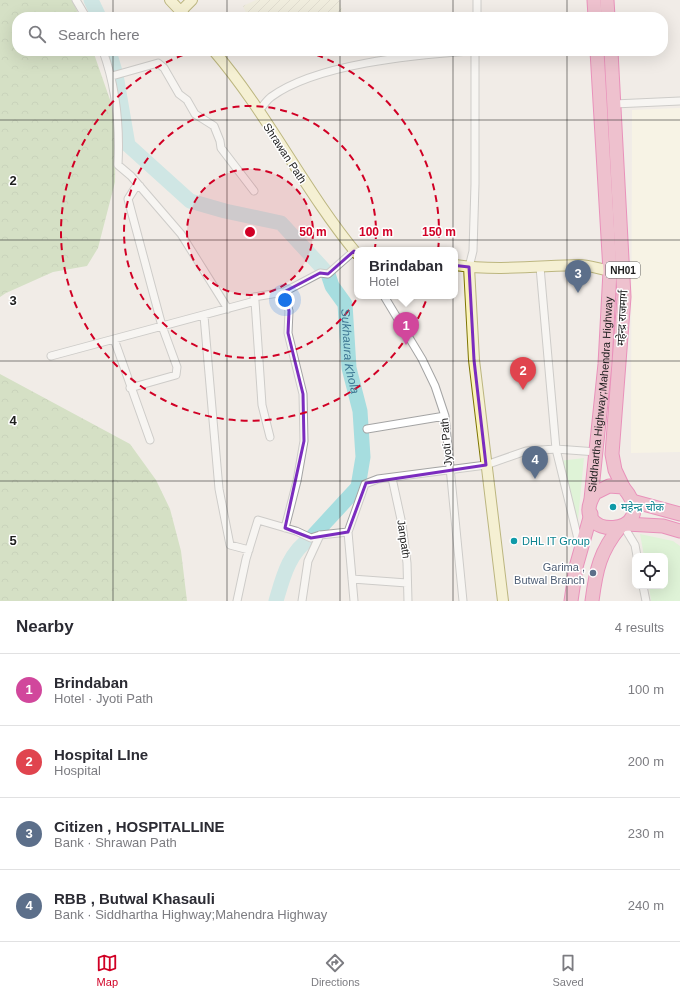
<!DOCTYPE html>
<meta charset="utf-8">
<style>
body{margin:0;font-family:Helvetica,"Noto Sans Devanagari",sans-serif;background:#f2f2f3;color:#2b2b33}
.controls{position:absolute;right:12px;bottom:12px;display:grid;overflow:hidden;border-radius:8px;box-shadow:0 4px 16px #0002}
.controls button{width:36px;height:36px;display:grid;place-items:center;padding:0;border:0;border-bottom:1px solid #e1e1e2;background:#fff;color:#2b2b33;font:20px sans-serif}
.you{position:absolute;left:285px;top:300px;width:14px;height:14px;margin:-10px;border:3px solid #fff;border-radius:50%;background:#1a73e8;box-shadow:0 0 0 6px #1a73e833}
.badge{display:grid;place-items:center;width:26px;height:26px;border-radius:50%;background:#d10025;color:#fff;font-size:13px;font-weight:700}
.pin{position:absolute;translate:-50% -33px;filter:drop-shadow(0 1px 2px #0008)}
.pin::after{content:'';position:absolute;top:21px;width:14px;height:12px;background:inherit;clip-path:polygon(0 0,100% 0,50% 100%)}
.popup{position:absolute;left:354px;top:247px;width:104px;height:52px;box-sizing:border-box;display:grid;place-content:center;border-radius:8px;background:#fff;filter:drop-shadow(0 1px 3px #0005);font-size:13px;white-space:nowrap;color:#7c7c81}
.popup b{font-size:15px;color:#2b2b33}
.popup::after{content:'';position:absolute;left:50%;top:100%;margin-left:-8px;border:8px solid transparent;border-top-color:#fff}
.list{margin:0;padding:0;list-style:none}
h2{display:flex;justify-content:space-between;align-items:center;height:52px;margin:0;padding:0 16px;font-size:17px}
h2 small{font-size:13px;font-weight:400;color:#7c7c81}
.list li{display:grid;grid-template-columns:26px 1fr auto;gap:12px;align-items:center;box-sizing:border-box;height:72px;padding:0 16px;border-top:1px solid #e1e1e2}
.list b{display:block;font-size:15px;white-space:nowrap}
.list p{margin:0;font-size:13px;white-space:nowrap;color:#7c7c81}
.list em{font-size:13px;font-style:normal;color:#7c7c81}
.icon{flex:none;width:22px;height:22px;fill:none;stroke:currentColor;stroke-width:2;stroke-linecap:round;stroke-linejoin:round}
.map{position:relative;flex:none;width:680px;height:601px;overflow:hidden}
.search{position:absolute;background:#fff;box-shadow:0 4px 16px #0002;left:12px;right:12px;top:12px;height:44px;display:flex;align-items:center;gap:10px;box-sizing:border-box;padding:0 14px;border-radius:16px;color:#7c7c81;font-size:15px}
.sheet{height:340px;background:#fff}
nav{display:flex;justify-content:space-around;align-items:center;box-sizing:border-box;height:56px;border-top:1px solid #e1e1e2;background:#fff;font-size:11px;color:#7c7c81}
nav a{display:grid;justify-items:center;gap:2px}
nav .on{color:#d10025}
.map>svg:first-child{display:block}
</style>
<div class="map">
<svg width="680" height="601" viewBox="0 0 680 601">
<defs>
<pattern id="farmland-furrows" width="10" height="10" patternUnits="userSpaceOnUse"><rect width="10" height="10" fill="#f0edd2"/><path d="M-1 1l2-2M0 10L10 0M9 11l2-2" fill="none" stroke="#cecbb4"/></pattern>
<pattern id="forest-crowns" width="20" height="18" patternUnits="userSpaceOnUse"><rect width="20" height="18" fill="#b4d19b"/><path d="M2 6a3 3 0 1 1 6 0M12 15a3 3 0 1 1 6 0" fill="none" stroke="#9ab385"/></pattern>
</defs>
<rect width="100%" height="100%" fill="#f1ece7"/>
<path fill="#fffae2" d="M680 108V452L631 453 632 110Z"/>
<path fill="url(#farmland-furrows)" d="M256 0H339L344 17H248L243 6Z"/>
<path fill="url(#forest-crowns)" d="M0 0H72L80 17H17V51H93L116 117 115 182 98 248 87 266 53 272 6 293 0 297Z
M0 374 130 444 156 480 170 509 181 551 187 601H0Z"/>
<path fill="#c9fbc4" d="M584 458 577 530 559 461Z
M640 534 673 541 680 546V601H651L649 586H665V556H644Z"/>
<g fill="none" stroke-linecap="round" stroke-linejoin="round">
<g stroke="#a6dddf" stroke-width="15">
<path d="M91 0 99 17"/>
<path id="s1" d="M109 51 116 75 128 145 190 201 225 211 281 223 328 274 332 286 345 304 349 368 360 411 363 457 358 487 311 538C289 552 283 577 276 601"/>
</g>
<g stroke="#a4a4a4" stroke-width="9">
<path id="street" d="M76 0 86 17
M477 17V0
M103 51C116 87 120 127 118 165L131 176 181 234 228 309
M112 76 158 63 164 68 179 94 187 100 195 114 214 126 220 141 221 148 254 191
M614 104 680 101
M259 111C262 107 266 101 271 97 316 64 413 55 469 51
M469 267 473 251 475 184V51
M540 267 556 449 580 547
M284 292 289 311 288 333 303 394 304 441 297 481 285 528
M384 296 422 359 435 386 445 416 463 601
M255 301 262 405 270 437
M204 316 219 489 230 545 249 550
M114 339 150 440
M51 356 255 301 254 297 284 292 320 273 328 274 354 251
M130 388 176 375 177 367 162 326 128 199 135 188 140 186
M367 429 445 416
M392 478 402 524 407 563 408 601
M623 525 635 545 637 556
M348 532 354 601
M352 579 407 583
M643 586 646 601
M237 601 246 559 258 520 296 531 311 538 320 535 348 532 365 484 378 479 486 465 526 451 556 449 597 452
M302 601 308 561 320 535"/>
</g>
<g stroke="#7d7402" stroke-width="12">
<path id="secondary" d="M170 0 186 17
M181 11 192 0
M214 51C268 114 304 190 357 254
M455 265C496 271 538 266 579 265 591 265 603 271 616 271
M469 267 474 360 503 601"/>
</g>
<g stroke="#e02385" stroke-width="15">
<g id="highway">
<path d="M594 0 595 17"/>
<path d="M607 0 608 17"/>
<path d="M611 51 624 297 612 454 615 470 623 487"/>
<path d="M609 486 623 487C666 538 564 542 595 493Z"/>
<path id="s2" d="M591 499 605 364 610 271 597 51"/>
<path d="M632 501 680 514"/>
<path d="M626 524 663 526 680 531"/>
<path d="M571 601 576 567 591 514"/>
<path d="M592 601C596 570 600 551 620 527"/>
</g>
</g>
<use href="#street" stroke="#fff" stroke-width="7"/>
<use href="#secondary" stroke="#fbf3bb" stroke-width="10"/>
<use href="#highway" stroke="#ea8daf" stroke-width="13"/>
</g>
<path d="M0 0H680V601H0ZM354 251 370 270 451 265 469 267 474 360 486 465 366 483 348 532 311 538 285 528 304 441 303 394 288 333 289 311 284 292 320 273 328 274Z" fill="#f1ece7" fill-opacity=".55" fill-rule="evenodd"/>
<path fill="none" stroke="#7b2cbf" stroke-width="3" stroke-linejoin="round" d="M354 251 370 270 451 265 469 267 474 360 486 465 366 483 348 532 311 538 285 528 304 441 303 394 288 333 289 311 284 292 320 273 328 274Z"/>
<path fill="none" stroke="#202020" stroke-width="1" stroke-opacity="0.55" d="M113 0V17M227 0V17M340 0V17M453 0V17M567 0V17M113 51V601M227 51V601M340 51V601M453 51V601M567 51V601M0 120H680M0 240H680M0 361H680M0 481H680"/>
<circle cx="250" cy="232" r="63" fill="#d10025" fill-opacity=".12"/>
<g fill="none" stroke="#d10025" stroke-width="2" stroke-dasharray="7 5">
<circle cx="250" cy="232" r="63"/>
<circle cx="250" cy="232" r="126"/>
<path d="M305 51A189 189 0 1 1 195 51"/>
</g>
<g fill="#0f9aa8" stroke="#fff" stroke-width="1.5">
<circle cx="613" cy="507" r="4"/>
<circle cx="514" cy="541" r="4"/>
</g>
<circle fill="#5c6f8a" stroke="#fff" stroke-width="1.5" cx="593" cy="573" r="4"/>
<g text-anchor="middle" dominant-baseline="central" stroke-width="3" stroke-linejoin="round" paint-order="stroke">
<rect fill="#fff" stroke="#636363" stroke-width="1" x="606" y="262" width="34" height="16" rx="3"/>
<g font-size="10" font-weight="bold" fill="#202020">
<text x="623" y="270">NH01</text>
</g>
<g font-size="11" fill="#202020" stroke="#fff">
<text transform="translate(285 153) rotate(57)">Shrawan Path</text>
<text transform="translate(622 318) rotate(-87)">महेन्द्र राजमार्ग</text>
<text stroke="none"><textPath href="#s2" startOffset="105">Siddhartha Highway;Mahendra Highway</textPath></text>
<text transform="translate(446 442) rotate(-95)">Jyoti Path</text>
<text transform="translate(404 539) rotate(82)">Janpath</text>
</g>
<g font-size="11" fill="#0d838f" stroke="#fff" text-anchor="start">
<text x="621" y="507">महेन्द्र चोक</text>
<text x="522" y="541">DHL IT Group</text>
</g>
<g font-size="11" fill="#4e5e75" stroke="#fff" text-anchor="end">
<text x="585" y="567">Garima ,<tspan x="585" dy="13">Butwal Branch</tspan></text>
</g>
<g font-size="12" font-style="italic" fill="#3e7793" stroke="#fff">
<text stroke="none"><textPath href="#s1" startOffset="425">Sukhaura Khola</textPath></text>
</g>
</g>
<g font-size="13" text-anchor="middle" font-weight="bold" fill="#202020" stroke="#fff" stroke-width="3" stroke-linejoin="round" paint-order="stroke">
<text x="13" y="185">2</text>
<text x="13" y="305">3</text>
<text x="13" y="425">4</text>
<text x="13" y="545">5</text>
</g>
<circle cx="250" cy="232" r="6" fill="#d10025" stroke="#fff" stroke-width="2"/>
<g font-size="12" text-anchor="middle" font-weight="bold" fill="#d10025" stroke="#fff" stroke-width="3" stroke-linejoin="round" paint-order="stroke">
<text x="313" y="236">50 m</text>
<text x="376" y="236">100 m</text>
<text x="439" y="236">150 m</text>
</g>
</svg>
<div class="controls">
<button><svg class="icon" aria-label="locate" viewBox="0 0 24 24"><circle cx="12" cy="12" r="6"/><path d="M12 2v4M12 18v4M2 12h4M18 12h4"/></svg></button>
</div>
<div class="you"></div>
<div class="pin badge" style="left:406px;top:345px;background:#d1479c">1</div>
<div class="popup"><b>Brindaban</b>Hotel</div>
<div class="pin badge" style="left:523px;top:390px;background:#e0444e">2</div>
<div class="pin badge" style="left:578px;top:293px;background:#5c6f8a">3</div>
<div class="pin badge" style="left:535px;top:479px;background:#5c6f8a">4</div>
<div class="search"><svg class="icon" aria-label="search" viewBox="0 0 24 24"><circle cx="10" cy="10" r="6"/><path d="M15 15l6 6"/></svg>Search here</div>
</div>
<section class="sheet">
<h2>Nearby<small>4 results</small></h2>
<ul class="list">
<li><span class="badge" style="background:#d1479c">1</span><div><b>Brindaban</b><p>Hotel · Jyoti Path</p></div><em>100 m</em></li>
<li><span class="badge" style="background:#e0444e">2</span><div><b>Hospital LIne</b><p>Hospital</p></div><em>200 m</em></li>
<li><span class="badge" style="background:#5c6f8a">3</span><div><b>Citizen , HOSPITALLINE</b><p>Bank · Shrawan Path</p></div><em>230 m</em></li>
<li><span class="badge" style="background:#5c6f8a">4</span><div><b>RBB , Butwal Khasauli</b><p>Bank · Siddhartha Highway;Mahendra Highway</p></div><em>240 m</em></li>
</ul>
</section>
<nav>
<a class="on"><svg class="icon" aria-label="map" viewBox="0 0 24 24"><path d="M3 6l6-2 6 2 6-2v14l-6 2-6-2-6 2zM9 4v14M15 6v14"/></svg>Map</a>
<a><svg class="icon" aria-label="directions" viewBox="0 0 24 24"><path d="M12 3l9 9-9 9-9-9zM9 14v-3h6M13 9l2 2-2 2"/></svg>Directions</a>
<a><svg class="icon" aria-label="saved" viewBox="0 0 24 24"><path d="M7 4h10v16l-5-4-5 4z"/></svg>Saved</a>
</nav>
